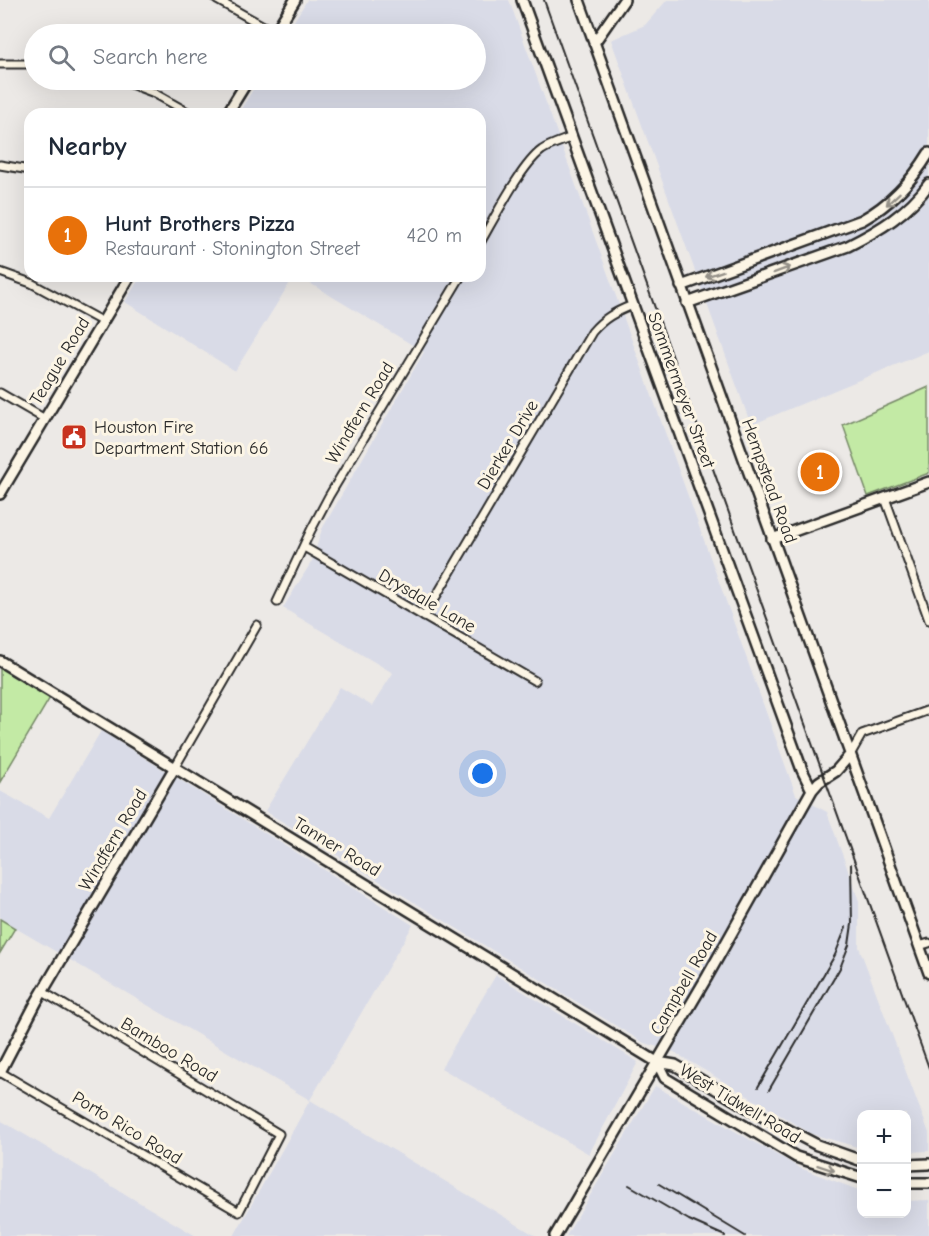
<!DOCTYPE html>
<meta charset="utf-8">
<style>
body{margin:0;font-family:"Comic Neue",sans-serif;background:#f2f2f3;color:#1f2937}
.controls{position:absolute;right:18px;bottom:18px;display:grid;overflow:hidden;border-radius:12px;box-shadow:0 6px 24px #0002}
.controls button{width:54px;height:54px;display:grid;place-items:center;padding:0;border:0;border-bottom:2px solid #e0e1e3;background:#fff;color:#1f2937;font:30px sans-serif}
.you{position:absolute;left:483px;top:774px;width:21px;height:21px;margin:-15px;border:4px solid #fff;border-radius:50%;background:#1a73e8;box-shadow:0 0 0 9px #1a73e833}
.badge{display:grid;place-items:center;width:39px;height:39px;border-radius:50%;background:#db2777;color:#fff;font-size:20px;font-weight:700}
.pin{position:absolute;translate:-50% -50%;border:3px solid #fff;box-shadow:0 2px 6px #0006}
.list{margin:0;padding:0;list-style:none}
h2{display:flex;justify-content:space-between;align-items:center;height:78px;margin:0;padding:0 24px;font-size:26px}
h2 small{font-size:20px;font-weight:400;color:#747a83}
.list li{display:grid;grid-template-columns:39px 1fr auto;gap:18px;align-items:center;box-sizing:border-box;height:96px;padding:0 24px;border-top:2px solid #e0e1e3}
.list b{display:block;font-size:22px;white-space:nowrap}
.list p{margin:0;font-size:20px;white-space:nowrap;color:#747a83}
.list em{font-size:20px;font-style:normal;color:#747a83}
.icon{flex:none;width:33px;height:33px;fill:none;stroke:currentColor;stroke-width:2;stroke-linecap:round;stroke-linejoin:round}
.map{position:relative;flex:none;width:929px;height:1236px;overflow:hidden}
.search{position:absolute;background:#fff;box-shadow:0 6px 24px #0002;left:24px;top:24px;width:462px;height:66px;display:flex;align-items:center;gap:15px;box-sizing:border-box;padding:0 21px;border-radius:33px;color:#747a83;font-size:22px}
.panel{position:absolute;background:#fff;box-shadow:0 6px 24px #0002;left:24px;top:108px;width:462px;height:174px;border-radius:18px}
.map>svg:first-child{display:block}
</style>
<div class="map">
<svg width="929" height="1236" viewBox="0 0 929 1236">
<rect width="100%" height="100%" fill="#ece9e6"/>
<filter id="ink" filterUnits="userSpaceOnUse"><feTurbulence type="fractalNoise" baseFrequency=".0167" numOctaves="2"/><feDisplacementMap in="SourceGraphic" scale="12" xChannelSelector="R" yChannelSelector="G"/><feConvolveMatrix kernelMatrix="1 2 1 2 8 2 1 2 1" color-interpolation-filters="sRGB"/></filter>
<g filter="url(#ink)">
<path fill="#d9dbe7" d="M307 0H509L796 795 827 812 859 901V947L929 1133V1151L907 1152 906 1114H862L861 1148 812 1134 672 1051 644 1043 265 811 340 687 372 706 393 673 283 608 312 561 322 529 424 352 298 276H480V114H238L259 80H476V34H286Z
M667 0H929V351L751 425 611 40 645 25Z
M141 276H294L235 371 125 302Z
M101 731 413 925 310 1100 536 1236H234L310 1100 0 919V791L49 818Z
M496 975 638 1062 589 1154 441 1068Z
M655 1086 800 1168 861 1191 862 1214H906L907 1201 929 1200V1236H566Z
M0 1120 196 1236H0Z"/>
<path fill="#c3eaa5" stroke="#778a68" stroke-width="1.5" d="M929 387V473L868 496 843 425Z
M0 664 51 696 0 782Z
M0 919 15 928 0 953Z"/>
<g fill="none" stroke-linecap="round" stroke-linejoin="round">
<g stroke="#2b2b2b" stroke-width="11">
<path id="street" d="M217 0 276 33
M0 64H34
M120 80 152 92 191 114
M0 165 30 170
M480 243C494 219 521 165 542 150 551 144 563 141 572 137
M0 272 31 283 103 322
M0 393 45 419
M885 498 929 620
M304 547 535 681
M277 602 311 530 329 496 461 276
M424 617 592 332C604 318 615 312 633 305
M850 755 862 734 929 710
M175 767 257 625
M919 946 929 943
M0 1072 239 1212 279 1134 43 992"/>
</g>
<g stroke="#2b2b2b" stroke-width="14">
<path id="secondary" d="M522 0 802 770 812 790
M579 0 929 973
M274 34 295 0
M594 43 624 0
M227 114 248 80
M681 286 862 220C891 204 912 181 929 153
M687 303 848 246C880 230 908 213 929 184
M0 494 130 276
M772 539 929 482
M0 661 657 1062 675 1065 762 1116 817 1145 862 1161
M657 1062 665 1078 796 1157 862 1178
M0 1072 37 1001 175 767
M906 1165 929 1164
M906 1183H929
M555 1236 707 977 812 790 819 782 836 771 850 755"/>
</g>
<use href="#street" stroke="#fcf5e5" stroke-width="7"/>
<use href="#secondary" stroke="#fcf5e5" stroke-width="9"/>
<path stroke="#2b2b2b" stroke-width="2" d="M544 0 929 1068
M758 1087 835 955 846 927
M769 1090 840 968 849 945 852 924 851 864
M659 1184 745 1236
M629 1185 689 1220 725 1236"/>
</g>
<defs><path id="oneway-shaft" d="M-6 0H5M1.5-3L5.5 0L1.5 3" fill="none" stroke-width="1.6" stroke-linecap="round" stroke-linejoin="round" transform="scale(1.5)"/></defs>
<g stroke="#949088">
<use href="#oneway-shaft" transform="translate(893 199) rotate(137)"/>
<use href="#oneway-shaft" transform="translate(782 270) rotate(-20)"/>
<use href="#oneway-shaft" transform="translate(714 274) rotate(161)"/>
<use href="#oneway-shaft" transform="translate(826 1168) rotate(18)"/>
</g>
</g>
<defs>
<g id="civic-square" transform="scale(1.35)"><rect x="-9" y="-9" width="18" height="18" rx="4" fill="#c8321e" stroke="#fcf5e5"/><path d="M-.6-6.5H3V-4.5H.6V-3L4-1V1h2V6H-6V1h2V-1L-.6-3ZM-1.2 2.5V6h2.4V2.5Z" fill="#fff"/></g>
</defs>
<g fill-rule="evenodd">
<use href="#civic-square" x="74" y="437"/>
</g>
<g text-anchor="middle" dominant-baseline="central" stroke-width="6" stroke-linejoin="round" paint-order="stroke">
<g font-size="18" fill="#2b2b2b" stroke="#fcf5e5">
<text transform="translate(60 361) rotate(-59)">Teague Road</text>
<text transform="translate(681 390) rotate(70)">Sommermeyer Street</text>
<text transform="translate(360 413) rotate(-59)">Windfern Road</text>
<text transform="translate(508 445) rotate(-59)">Dierker Drive</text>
<text transform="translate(769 481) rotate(70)">Hempstead Road</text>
<text transform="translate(427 601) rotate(30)">Drysdale Lane</text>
<text transform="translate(113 840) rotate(-59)">Windfern Road</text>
<text transform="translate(337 847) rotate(31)">Tanner Road</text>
<text transform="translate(684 983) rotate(-60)">Campbell Road</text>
<text transform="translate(169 1050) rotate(31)">Bamboo Road</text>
<text transform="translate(740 1104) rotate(31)">West Tidwell Road</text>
<text transform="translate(127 1128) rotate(31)">Porto Rico Road</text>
</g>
<g font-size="18" fill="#2b2b2b" stroke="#fcf5e5" text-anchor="start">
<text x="94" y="427">Houston Fire<tspan x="94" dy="21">Department Station 66</tspan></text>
</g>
</g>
</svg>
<div class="controls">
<button>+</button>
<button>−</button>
</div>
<div class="you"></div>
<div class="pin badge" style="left:820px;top:472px;background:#e8710a">1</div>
<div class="search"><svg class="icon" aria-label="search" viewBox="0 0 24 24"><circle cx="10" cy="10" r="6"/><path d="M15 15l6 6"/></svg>Search here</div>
<section class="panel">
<h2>Nearby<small></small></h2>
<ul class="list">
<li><span class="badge" style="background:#e8710a">1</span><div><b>Hunt Brothers Pizza</b><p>Restaurant · Stonington Street</p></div><em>420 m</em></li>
</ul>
</section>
</div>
